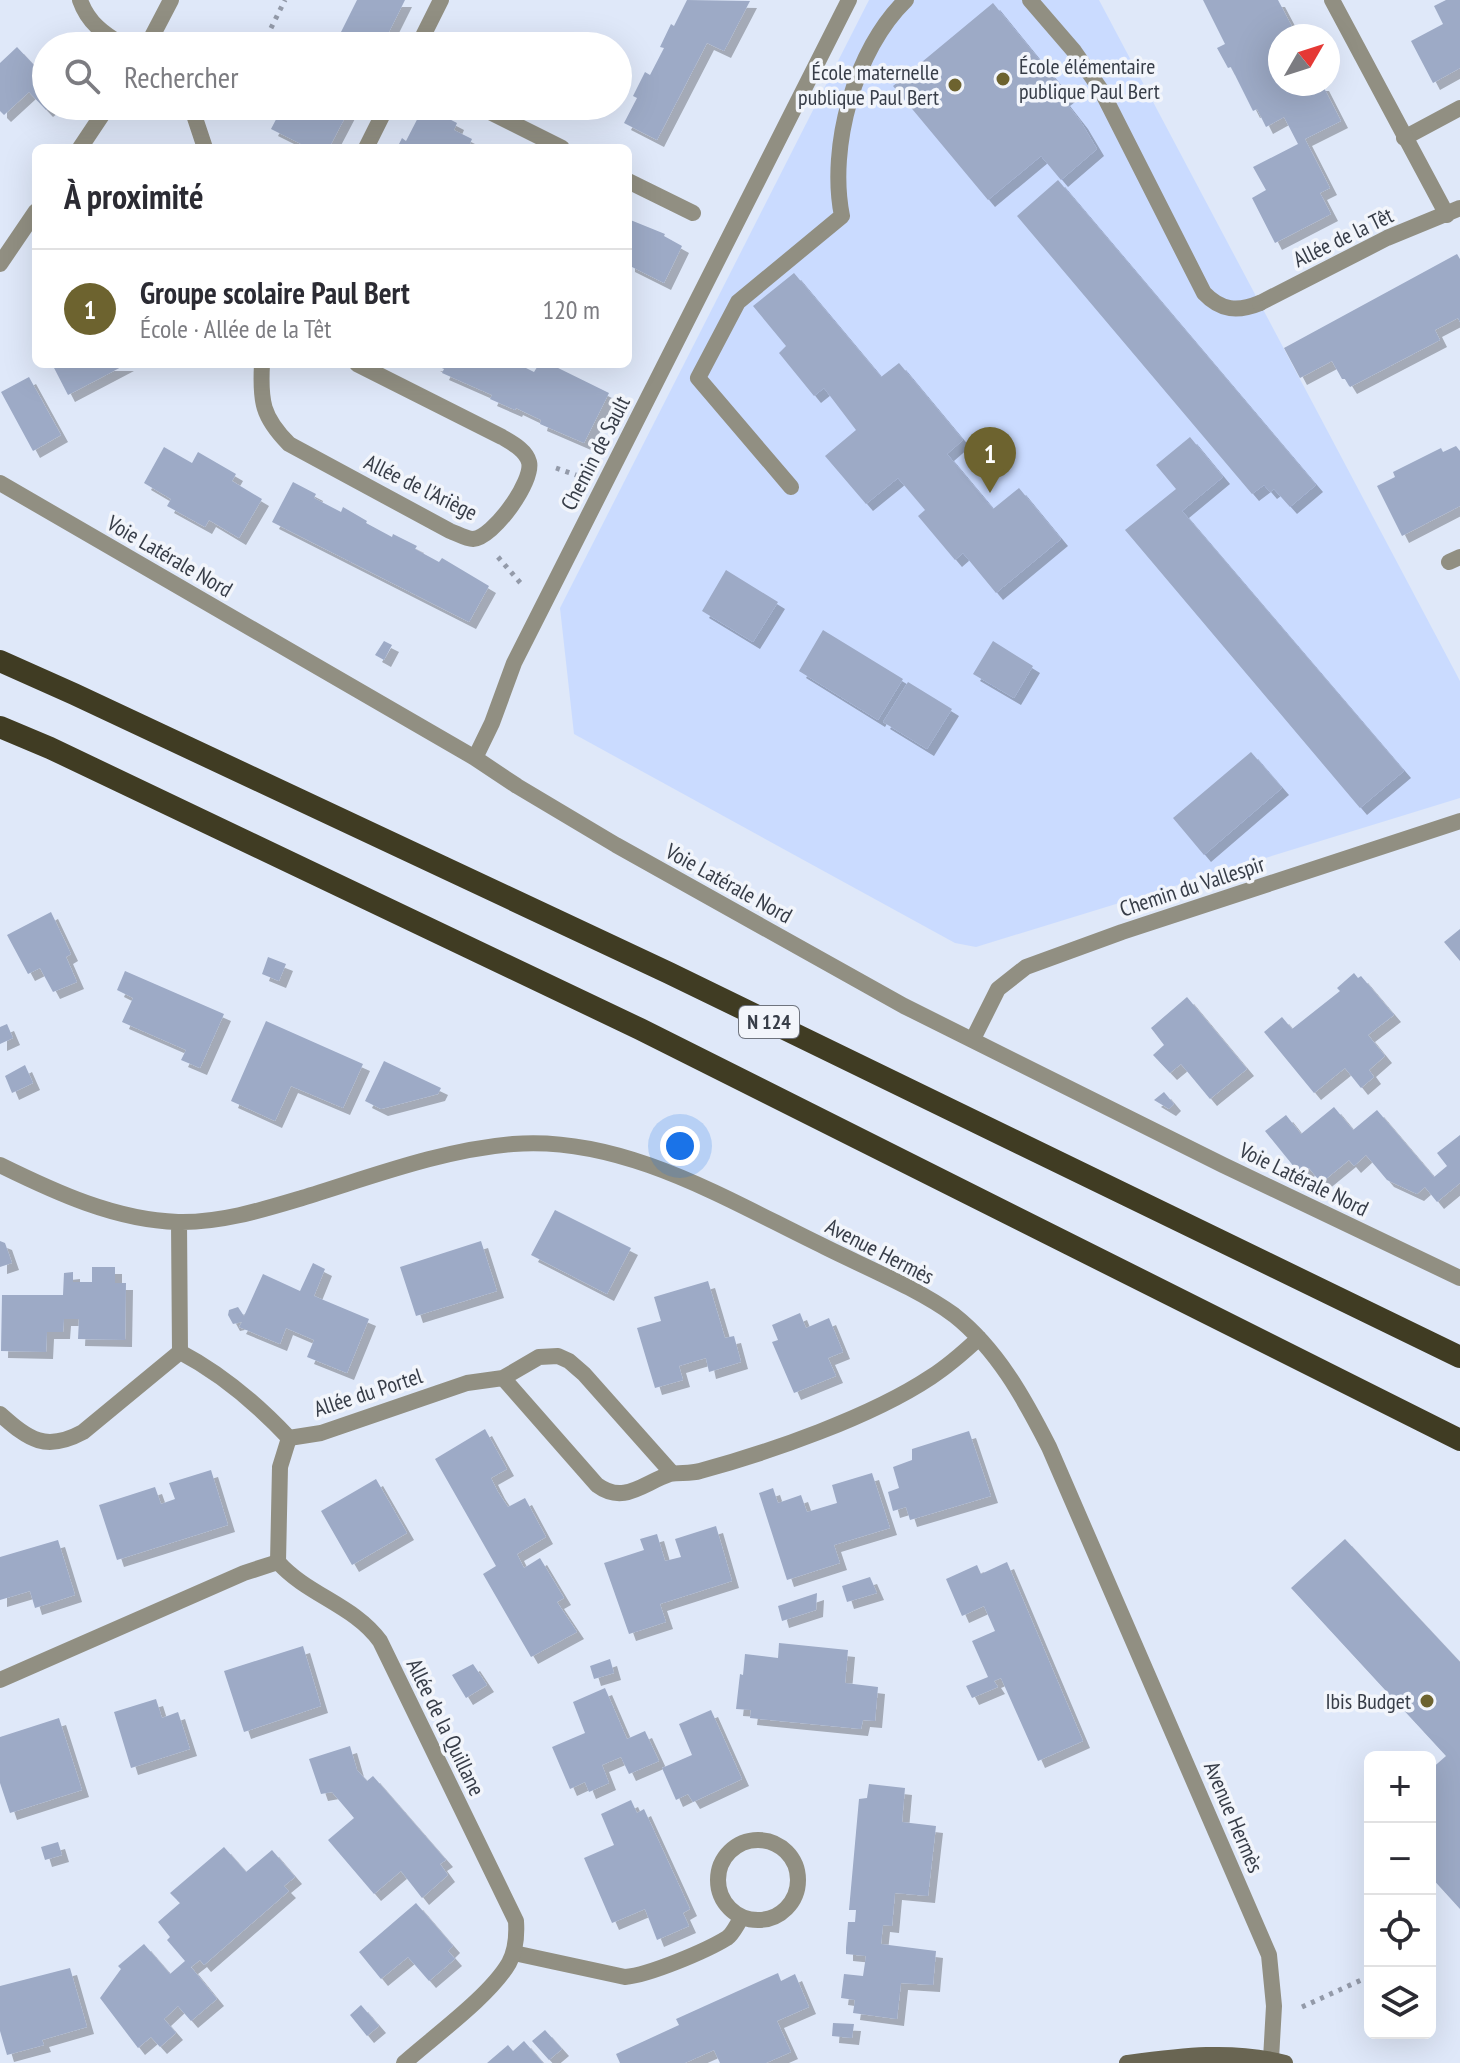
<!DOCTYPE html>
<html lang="fr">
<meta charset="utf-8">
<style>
body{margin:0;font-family:"PT Sans Narrow",sans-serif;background:#f7f7f7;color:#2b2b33}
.controls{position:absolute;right:24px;bottom:24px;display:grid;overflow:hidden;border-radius:12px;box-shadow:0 8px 32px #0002}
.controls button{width:72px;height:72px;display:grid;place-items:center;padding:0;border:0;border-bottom:2px solid #e1e1e2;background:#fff;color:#2b2b33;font:40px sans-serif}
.compass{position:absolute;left:1268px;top:24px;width:72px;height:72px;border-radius:50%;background:#fff;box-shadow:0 8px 32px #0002;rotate:51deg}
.you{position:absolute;left:680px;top:1146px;width:28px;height:28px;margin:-20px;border:6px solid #fff;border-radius:50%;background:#1a73e8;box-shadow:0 0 0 12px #1a73e833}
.badge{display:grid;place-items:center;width:52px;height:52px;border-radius:50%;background:#6d632f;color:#fff;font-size:26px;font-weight:700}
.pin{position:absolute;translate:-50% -66px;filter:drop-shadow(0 2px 4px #0008)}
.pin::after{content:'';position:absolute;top:42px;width:28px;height:24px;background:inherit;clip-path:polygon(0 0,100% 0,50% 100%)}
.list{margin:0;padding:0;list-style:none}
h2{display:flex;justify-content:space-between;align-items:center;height:104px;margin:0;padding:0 32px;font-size:34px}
h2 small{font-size:26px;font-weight:400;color:#7c7c81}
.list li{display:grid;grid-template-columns:52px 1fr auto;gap:24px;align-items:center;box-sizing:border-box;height:120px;padding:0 32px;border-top:2px solid #e1e1e2}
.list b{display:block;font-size:30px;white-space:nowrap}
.list p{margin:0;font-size:26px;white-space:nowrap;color:#7c7c81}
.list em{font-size:26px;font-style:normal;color:#7c7c81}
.icon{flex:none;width:44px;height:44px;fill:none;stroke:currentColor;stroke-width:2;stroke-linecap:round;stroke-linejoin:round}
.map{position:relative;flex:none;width:1460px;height:2063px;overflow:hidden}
.search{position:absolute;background:#fff;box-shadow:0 8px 32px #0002;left:32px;top:32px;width:600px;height:88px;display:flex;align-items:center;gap:20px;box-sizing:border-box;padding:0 28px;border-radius:44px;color:#7c7c81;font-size:30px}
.panel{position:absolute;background:#fff;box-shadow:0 8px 32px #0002;left:32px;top:144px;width:600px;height:224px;border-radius:12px}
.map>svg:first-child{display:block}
</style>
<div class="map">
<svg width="1460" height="2063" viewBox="0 0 1460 2063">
<defs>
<filter id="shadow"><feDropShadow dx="7" dy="7" stdDeviation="0" flood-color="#0004"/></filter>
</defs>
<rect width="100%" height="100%" fill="#dfe8f9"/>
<path fill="#cadbff" d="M869 0H1099L1460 681V798L976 947 955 943 574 734 560 608Z"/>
<path fill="#9daac6" filter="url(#shadow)" d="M357 0H405L384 42 380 39 376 46H334Z
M687 0 750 1 724 51 707 43 657 140 624 123 637 98 633 96 645 72 650 75 664 48 660 47 671 24 674 26Z
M1203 0H1278L1297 36H1280V84H1322L1341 121 1305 139 1330 188 1320 193 1331 214 1275 243 1252 198 1266 190 1253 167 1298 144 1284 117 1266 127 1257 109 1253 111 1231 67 1228 68 1217 48 1225 44Z
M1446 0H1460V68L1433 83 1411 41 1443 24 1434 6Z
M993 3 1068 95 1063 99 1081 122 1097 149 1061 180 1041 156 988 200 893 86Z
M17 47 46 78V106H51L46 110 29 92 4 115 0 111V63Z
M283 106H351L329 148H309L271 129Z
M424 106 457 123 454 130 472 139 468 148H397L402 138 406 141Z
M1058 180 1316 485 1290 507 1274 489 1270 492 1264 485 1252 494 1017 216Z
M628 219 665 234 664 236 682 246 664 283 628 265Z
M1457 254 1460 259V322L1458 318 1435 330 1440 340 1350 387 1345 379H1342L1332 361 1300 378 1284 348Z
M794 273 881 377 899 363 963 440 947 454 993 509 1019 488 1061 539 996 593 963 553 955 560 918 516 925 510 898 478 866 504 825 456 856 430 824 388 814 396 779 353 786 346 753 306Z
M52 364H127L68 395Z
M433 364H518L534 372 539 364H550L609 393 584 443 540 424 541 420 516 408 515 410 490 399 492 395 442 373 444 369Z
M29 377 61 435 33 451 1 392Z
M1190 437 1223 477 1182 511 1404 771 1360 808 1125 530 1176 489 1156 465Z
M1456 446 1460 451V506L1402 536 1377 486 1395 477 1393 472 1441 448 1443 452Z
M164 447 192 463 198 452 236 474 232 481 262 499 239 538 209 520 205 527 167 506 171 499 144 483Z
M293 482 316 494 314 498 341 512 343 507 367 521 366 523 392 537 393 534 417 546 415 549 439 562 442 558 489 586 469 622 272 522Z
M726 570 778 602 753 642 702 611Z
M823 630 903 679 878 720 799 671Z
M384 641 392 645 384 660 375 655Z
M993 641 1033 666 1014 698 973 674Z
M908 682 952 709 927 749 883 722Z
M1251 752 1282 788 1204 855 1173 818Z
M51 912 71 954 66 957 77 982 53 992 40 968 28 974 7 935Z
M1460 929V961L1444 942Z
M268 957 286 964 279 981 262 974Z
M125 971 224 1014 200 1068 181 1060 186 1050 122 1022 133 998 117 990Z
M1354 973 1358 978 1361 976 1394 1015 1368 1035 1385 1056 1369 1070 1374 1077 1361 1088 1345 1068 1314 1093 1264 1032 1282 1017 1292 1029 1340 991 1337 988Z
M1187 997 1247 1069 1210 1099 1181 1064 1170 1073 1153 1055 1164 1045 1151 1028Z
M266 1021 363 1064 343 1108 291 1086 275 1121 231 1101Z
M7 1024 13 1038 0 1044V1027Z
M384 1061 441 1088 438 1094 381 1109 365 1101Z
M25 1065 33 1083 12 1093 5 1076Z
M1164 1092 1174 1104 1169 1109 1154 1100Z
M1334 1107 1353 1130 1377 1110 1434 1177 1447 1166 1437 1153 1460 1135V1183L1437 1202 1425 1187 1417 1194 1387 1180 1366 1155 1354 1166 1349 1160 1321 1183 1309 1168 1303 1173 1297 1166 1295 1168 1265 1131 1286 1115 1301 1134Z
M555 1210 631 1248 607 1294 531 1255Z
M0 1241 5 1243 12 1263 0 1267Z
M481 1241 497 1291 416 1316 400 1267Z
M313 1263 325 1269 314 1296 369 1319 347 1373 307 1357 314 1340 286 1328 280 1344 239 1327 242 1322 233 1324 228 1315 229 1310 238 1307 244 1316 263 1274 300 1291Z
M92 1267H115V1283H126L125 1340 78 1339 79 1319H64L63 1332H47L46 1352 1 1351 2 1295H63L64 1273 73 1272V1282H92Z
M708 1281 725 1338 734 1336 741 1362 709 1372 706 1358 692 1362 679 1366 683 1380 655 1388 637 1328 661 1321 654 1297Z
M800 1313 806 1328 829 1318 843 1352 828 1358 836 1376 794 1393 772 1342 778 1340 772 1325Z
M485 1429 507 1469 491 1478 498 1492 508 1507 525 1498 546 1537 517 1554 524 1568 540 1558 564 1598 557 1602 577 1632 531 1657 483 1574 496 1566 435 1459Z
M969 1431 991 1496 910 1520 906 1507 893 1511 888 1492 899 1488 893 1467 912 1460V1449Z
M211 1470 228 1525 117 1560 99 1505 155 1487 161 1504 175 1499 169 1483Z
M872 1473 890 1528 834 1545 840 1563 787 1580 759 1493 773 1488 778 1503 801 1495 807 1512 837 1503 832 1485Z
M376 1479 407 1533 352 1565 321 1511Z
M716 1526 732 1581 660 1604 666 1622 629 1634 604 1563 644 1550 640 1539 657 1534 665 1561 681 1557 675 1539Z
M1345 1539 1460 1662V1909L1430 1876V1770L1446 1756 1291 1588Z
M58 1540 75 1595 35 1608 30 1591 0 1600V1557Z
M1007 1562 1083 1741 1038 1761 1001 1678 994 1681 998 1687 972 1698 966 1686 988 1677 972 1641 995 1631 984 1606 962 1616 946 1579 977 1565 981 1574Z
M870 1577 877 1593 847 1602 842 1586Z
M817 1593 816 1610 782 1621 778 1606Z
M779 1643 848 1650 845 1683 878 1687 875 1721 863 1720 861 1729 750 1718 751 1710 736 1709 740 1674 743 1675 745 1654 778 1658Z
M303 1646 321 1706 244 1732 224 1671Z
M610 1659 614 1673 594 1679 590 1666Z
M473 1664 487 1685 466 1698 452 1675Z
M605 1688 627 1739 645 1731 659 1761 629 1774 621 1757 602 1765 609 1783 589 1792 585 1782 570 1789 552 1747 585 1733 573 1702Z
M156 1699 162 1718 178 1712 190 1749 131 1768 114 1712Z
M711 1710 742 1779 693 1802 688 1794 676 1800 662 1768 692 1755 679 1724Z
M59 1718 82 1790 10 1813 0 1783V1737Z
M350 1746 357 1770 367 1781 373 1776 446 1860 440 1864 448 1875 422 1898 401 1871 374 1894 328 1840 354 1818 332 1792 321 1794 309 1759Z
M869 1784 905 1788 902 1822 936 1826 928 1896 895 1893 892 1926 883 1925 881 1944 936 1951 933 1985 901 1983 897 2019 853 2013 855 2000 841 1998 844 1974 863 1976 866 1956 846 1954V1948L848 1922H855L856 1910H849L859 1799 867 1798Z
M631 1800 637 1813 644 1809 690 1909 683 1913 689 1926 657 1940 645 1909 612 1923 584 1858 614 1845 601 1814Z
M58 1842 62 1855 45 1860 41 1847Z
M224 1847 246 1872 272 1850 295 1877 284 1886 289 1891 204 1965 200 1960 191 1967 217 1999 191 2021 178 2006 164 2019 176 2033 160 2047 151 2037 138 2048 100 1998 121 1969 118 1966 144 1944 170 1974 185 1961 167 1940 170 1937 158 1922 180 1903 170 1893Z
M416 1903 453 1946 448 1951 455 1959 429 1981 408 1957 381 1979 359 1952Z
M70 1968 87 2027 42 2040 44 2045 7 2055 0 2031V1986Z
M778 1973 781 1981 795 1974 809 2007 777 2021 791 2052 766 2063H720L714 2050 685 2063H620L616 2054 679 2025 676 2019Z
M361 2005 379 2026 367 2036 350 2015Z
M833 2023 854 2024 852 2038 832 2036Z
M545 2030 562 2049 549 2060 532 2041Z
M524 2041 543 2063H487L508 2045 513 2051Z"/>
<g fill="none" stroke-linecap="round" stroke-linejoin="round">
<path stroke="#939aa9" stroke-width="5" stroke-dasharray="4 6" stroke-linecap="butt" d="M262 46 285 0
M225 119 231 106
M556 468 576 475
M498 557 523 586
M1302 2007 1370 1976"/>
<path stroke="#918f82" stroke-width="16" d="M80 0C88 23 104 34 124 46
M1030 0 1074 51 1101 90 1204 293C1221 311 1238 312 1260 303
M478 106 562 148
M1404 138 1460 108
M628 181 693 213
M262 364C260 401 262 417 289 444L450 531C456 533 466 539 473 539 493 538 534 481 529 462 526 450 512 443 502 437L357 364
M791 487 698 378 738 302 842 216C828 147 855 49 906 0
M718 1880a40 40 0 1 1 80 0a40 40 0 1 1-80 0Z
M514 1953 625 1977C649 1975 706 1951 727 1938 733 1934 737 1924 742 1917"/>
<path stroke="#918f82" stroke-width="16" d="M1332 0 1447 215
M418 46 441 0
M191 106 205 148
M366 148 387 106
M1260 303 1387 238 1460 208
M0 483 475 758 517 786 616 845 904 1006 1223 1165 1460 1278
M1449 562 1460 557
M475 758 492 723 514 663 849 0
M973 1039 998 989 1026 967 1122 932 1460 821
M0 1165C55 1192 115 1220 178 1222 220 1223 262 1210 302 1198 371 1177 441 1150 513 1144 624 1135 729 1201 825 1247 865 1267 919 1289 954 1315 997 1349 1024 1398 1049 1447L1269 1955 1274 2006 1271 2059
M180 1352C222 1374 257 1404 289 1438L321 1433 467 1383 503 1378 539 1357 558 1356 569 1361 584 1374 672 1473
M503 1378 597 1485C624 1505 643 1483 670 1474 679 1472 690 1474 700 1471 770 1452 871 1417 931 1377 948 1366 964 1352 979 1338
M0 1414C29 1440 46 1452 83 1432L180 1352 179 1222
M278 1562C307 1595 354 1605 380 1641L516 1921C517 1936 516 1950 509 1963 490 1996 433 2037 404 2063
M0 1680 244 1573 278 1562 280 1467 289 1438"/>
<path stroke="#918f82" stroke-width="16" d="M147 46 171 0
M80 148 108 106
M0 264 36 211"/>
<path stroke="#696552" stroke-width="16" d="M1127 2063C1180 2056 1232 2049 1285 2063"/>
<path stroke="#403c23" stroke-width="22" d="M0 661 74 694 669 973 1460 1357
M0 727 50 748 640 1029 1460 1440"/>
</g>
<g fill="#6d632f" stroke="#f2f5fb" stroke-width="3">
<circle cx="1003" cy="79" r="8"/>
<circle cx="955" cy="85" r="8"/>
<circle cx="1427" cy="1701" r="8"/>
</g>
<g text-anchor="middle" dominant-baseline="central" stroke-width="7" stroke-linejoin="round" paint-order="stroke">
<rect fill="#f2f5fb" stroke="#6f747e" stroke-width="2" x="739" y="1006" width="60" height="32" rx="6"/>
<g font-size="20" font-weight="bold" fill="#373d48">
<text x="769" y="1022">N 124</text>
</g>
<g font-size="22" fill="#373d48" stroke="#f2f5fb" text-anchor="end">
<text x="1019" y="66" text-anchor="start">École élémentaire<tspan x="1019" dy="25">publique Paul Bert</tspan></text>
<text x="939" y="72">École maternelle<tspan x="939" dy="25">publique Paul Bert</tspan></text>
<text x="1411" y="1701">Ibis Budget</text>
</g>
<g font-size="22" fill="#373d48" stroke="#f2f5fb">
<text transform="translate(1343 237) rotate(-26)">Allée de la Têt</text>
<text transform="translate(595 453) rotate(-63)">Chemin de Sault</text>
<text transform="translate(421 487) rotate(26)">Allée de l'Ariège</text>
<text transform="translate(170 556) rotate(30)">Voie Latérale Nord</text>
<text transform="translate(729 883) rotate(29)">Voie Latérale Nord</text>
<text transform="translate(1192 886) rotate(-18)">Chemin du Vallespir</text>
<text transform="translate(1304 1179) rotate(26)">Voie Latérale Nord</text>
<text transform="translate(880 1251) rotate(27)">Avenue Hermès</text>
<text transform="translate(368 1392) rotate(-18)">Allée du Portel</text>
<text transform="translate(446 1727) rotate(64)">Allée de la Quillane</text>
<text transform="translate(1234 1817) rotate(67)">Avenue Hermès</text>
</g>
</g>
</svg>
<div class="controls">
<button>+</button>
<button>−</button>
<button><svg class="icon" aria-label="locate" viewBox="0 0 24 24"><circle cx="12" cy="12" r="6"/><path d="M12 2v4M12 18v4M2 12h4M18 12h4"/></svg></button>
<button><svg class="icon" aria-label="layers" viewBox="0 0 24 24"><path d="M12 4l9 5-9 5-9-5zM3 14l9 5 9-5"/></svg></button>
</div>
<svg class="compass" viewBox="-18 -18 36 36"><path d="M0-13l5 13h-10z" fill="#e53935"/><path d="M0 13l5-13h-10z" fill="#7c7c81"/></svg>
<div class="you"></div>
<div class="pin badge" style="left:990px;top:493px">1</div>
<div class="search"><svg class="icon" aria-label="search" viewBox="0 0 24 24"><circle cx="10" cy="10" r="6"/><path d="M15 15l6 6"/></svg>Rechercher</div>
<section class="panel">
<h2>À proximité<small></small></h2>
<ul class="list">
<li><span class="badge">1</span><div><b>Groupe scolaire Paul Bert</b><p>École · Allée de la Têt</p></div><em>120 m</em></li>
</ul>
</section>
</div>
